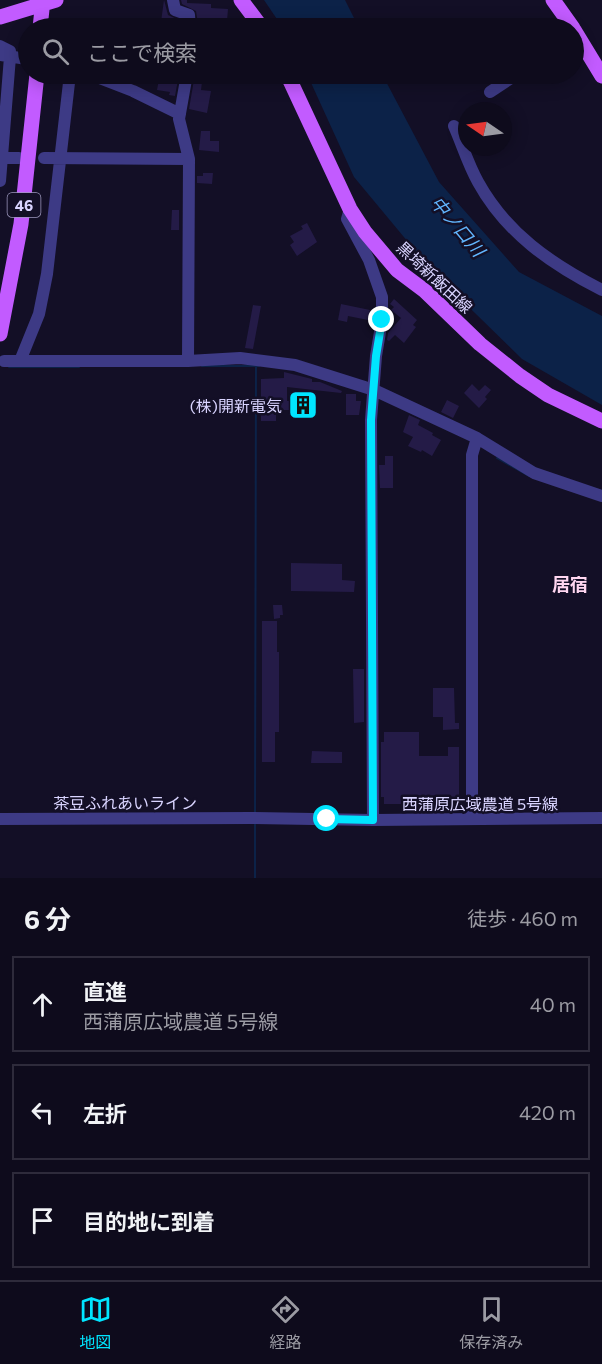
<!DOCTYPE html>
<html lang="ja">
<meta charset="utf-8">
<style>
body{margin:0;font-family:Commissioner,"Noto Sans JP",sans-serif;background:#171425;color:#f1f3f6}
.compass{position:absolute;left:458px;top:102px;width:54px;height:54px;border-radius:50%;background:#0e0b1c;box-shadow:0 3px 15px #0003;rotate:283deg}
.stop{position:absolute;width:18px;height:18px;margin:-14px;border:4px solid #00e5ff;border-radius:50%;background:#fff}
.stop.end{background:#00e5ff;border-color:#fff;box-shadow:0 2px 6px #0008}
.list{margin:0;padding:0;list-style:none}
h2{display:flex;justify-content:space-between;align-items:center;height:78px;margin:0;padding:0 24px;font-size:26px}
h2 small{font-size:20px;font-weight:400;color:#9b9ba3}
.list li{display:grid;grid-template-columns:39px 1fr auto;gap:18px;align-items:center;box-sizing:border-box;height:96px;margin:0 12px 12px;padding:0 12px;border:2px solid #2e2b3b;border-radius:0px}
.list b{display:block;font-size:22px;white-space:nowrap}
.list p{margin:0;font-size:20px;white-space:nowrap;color:#9b9ba3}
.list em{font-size:20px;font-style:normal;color:#9b9ba3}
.icon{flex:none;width:33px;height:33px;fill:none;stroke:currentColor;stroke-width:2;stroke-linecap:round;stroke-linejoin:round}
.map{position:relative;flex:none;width:602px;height:878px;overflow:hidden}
.search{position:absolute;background:#0e0b1c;box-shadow:0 3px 15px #0003;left:18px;right:18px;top:18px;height:66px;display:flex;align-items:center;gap:15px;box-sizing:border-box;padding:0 21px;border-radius:33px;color:#9b9ba3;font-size:22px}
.sheet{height:402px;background:#0e0b1c}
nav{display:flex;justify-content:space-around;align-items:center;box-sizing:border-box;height:84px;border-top:2px solid #2e2b3b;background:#0e0b1c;font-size:16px;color:#9b9ba3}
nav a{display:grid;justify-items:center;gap:3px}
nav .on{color:#00e5ff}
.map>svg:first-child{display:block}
</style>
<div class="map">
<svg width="602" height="878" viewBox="0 0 602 878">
<rect width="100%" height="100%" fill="#130f26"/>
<path fill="#0c2248" d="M264 0H345L359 28H283Z
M307 74H382L439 182 519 272 602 316V405L522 359 433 272 354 177Z"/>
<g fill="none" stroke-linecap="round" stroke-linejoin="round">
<path stroke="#0c2248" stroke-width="2" d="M202 366H259
M9 367H79
M497 458 529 476
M255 815 256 366
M255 878V824"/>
</g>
<path fill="#241b47" d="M164 0 168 15 181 21V24L161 22Z
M181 0H187V3L211 4V8L228 9 227 21 210 20 208 25 198 24 196 11 182 4Z
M160 74H179L175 96 169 95 170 92 157 90Z
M195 74H203L201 90 211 91 207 113 189 109Z
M201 131H210V141H219V152L199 150Z
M203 173H213L212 184 197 183V176H203Z
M172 210H179V230H171Z
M307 223 317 242 297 256 290 245 294 242 290 236 303 229 301 226Z
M394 299 417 320 413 325 416 327 404 343 395 335 389 341 387 340 388 333 401 318 391 310 394 307 390 304Z
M341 304 370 310 368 320 348 316 347 322 338 320Z
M253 305 261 306 253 349 245 348Z
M284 372 312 379V382H320L342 391 341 393 287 387V401H312V410H276V421H261V379L284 378Z
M472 384 479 391 485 385 491 390 485 397 487 399 479 408 464 393Z
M346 394H356V401H361L359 415H346Z
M447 400 459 406 453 418 441 412Z
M409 415 420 420 418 425 433 433 432 435 441 440 432 456 422 450 421 452 408 446 413 437 403 432Z
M385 456H393V488H380L379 465H385Z
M291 563 342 564V580L355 581 354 592 291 591Z
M273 605H282L283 615H280V618L274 619Z
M262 621H277V652H279V732H275V762H262Z
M353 669H364V722L354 723Z
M433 688H454L455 723H459V729L443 730V717H433Z
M384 732H419V756H448V747H459V804H384V797H381V742H384Z
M312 751 342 752V763H311Z"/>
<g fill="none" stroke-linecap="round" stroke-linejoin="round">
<path stroke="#3d3a85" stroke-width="12" d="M173 0 175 10 189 15 190 28
M0 46 10 51V57L0 181
M0 55 27 59
M89 74 133 91 180 114
M187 74 179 119 189 159 188 361
M490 92 517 74
M454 126C462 144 468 164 478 182 506 233 551 264 602 290
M0 158H19
M44 158 189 159
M350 209 347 219 369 260 382 297V320L376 356 371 420 373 820
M4 361H188L240 358 295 365 374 390 477 438 534 473 602 496
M20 361 39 314 47 274 70 74
M0 819 251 818 373 820 602 818
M472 819V455L477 438"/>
<path stroke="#c25bff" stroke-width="15" d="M241 0 262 28
M553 0 573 28
M0 17 56 0
M40 28 43 0
M574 30 602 76
M287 74 350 209 365 232 397 270 425 291 480 344 520 376 548 395 602 421
M0 334 21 224 37 74"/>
</g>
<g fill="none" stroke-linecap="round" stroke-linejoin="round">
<path stroke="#00e5ff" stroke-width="8" d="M327 819 373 820 371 420 376 356 382 320"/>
</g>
<defs>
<g id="building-square" transform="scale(1.5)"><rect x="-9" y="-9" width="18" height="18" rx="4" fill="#00e5ff" stroke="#130f26"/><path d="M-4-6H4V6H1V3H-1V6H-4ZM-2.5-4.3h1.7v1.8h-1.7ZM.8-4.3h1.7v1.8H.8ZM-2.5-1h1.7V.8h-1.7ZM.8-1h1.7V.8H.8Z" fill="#111"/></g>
</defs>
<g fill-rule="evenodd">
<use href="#building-square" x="303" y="405"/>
</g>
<g text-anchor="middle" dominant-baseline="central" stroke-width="5" stroke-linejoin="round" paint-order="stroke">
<rect fill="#130f26" stroke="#9e99be" stroke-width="1.5" x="7.5" y="193" width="33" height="24" rx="4.5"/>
<g font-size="15" font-weight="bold" fill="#d9d4ff">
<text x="24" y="205">46</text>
</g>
<g font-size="16" fill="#d9d4ff" stroke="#130f26">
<text transform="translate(435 277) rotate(43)">黒埼新飯田線</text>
<text x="125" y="802">茶豆ふれあいライン</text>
<text x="480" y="803">西蒲原広域農道 5号線</text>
</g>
<g font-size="16" fill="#d9d4ff" stroke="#130f26" text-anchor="end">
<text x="282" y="405">(株)開新電気</text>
</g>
<g font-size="18" font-style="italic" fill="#62b6ff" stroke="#130f26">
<text transform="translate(458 226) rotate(50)">中ノ口川</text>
</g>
<g font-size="18" font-weight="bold" fill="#ffd6f0" stroke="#130f26">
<text x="570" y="584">居宿</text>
</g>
</g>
</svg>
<svg class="compass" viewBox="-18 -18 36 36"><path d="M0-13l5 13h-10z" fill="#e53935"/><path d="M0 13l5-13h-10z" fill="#9b9ba3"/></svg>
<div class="stop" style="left:327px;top:819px"></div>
<div class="stop end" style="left:382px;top:320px"></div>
<div class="search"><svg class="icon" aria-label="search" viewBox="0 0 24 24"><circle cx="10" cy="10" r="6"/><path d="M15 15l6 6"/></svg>ここで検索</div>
</div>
<section class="sheet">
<h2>6 分<small>徒歩 · 460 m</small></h2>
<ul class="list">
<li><svg class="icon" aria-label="ahead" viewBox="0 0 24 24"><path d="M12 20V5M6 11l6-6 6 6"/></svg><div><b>直進</b><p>西蒲原広域農道 5号線</p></div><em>40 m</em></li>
<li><svg class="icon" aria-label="left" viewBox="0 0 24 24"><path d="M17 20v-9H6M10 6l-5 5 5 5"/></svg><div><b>左折</b></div><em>420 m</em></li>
<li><svg class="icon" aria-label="arrive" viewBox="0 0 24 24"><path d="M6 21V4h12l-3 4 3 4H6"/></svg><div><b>目的地に到着</b></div></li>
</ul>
</section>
<nav>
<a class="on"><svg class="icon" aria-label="map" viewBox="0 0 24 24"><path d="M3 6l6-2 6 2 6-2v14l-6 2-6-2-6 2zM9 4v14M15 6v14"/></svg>地図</a>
<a><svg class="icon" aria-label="directions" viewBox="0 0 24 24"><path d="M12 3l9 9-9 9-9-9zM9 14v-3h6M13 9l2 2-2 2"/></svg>経路</a>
<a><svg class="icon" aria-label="saved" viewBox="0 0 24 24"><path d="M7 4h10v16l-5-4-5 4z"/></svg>保存済み</a>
</nav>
